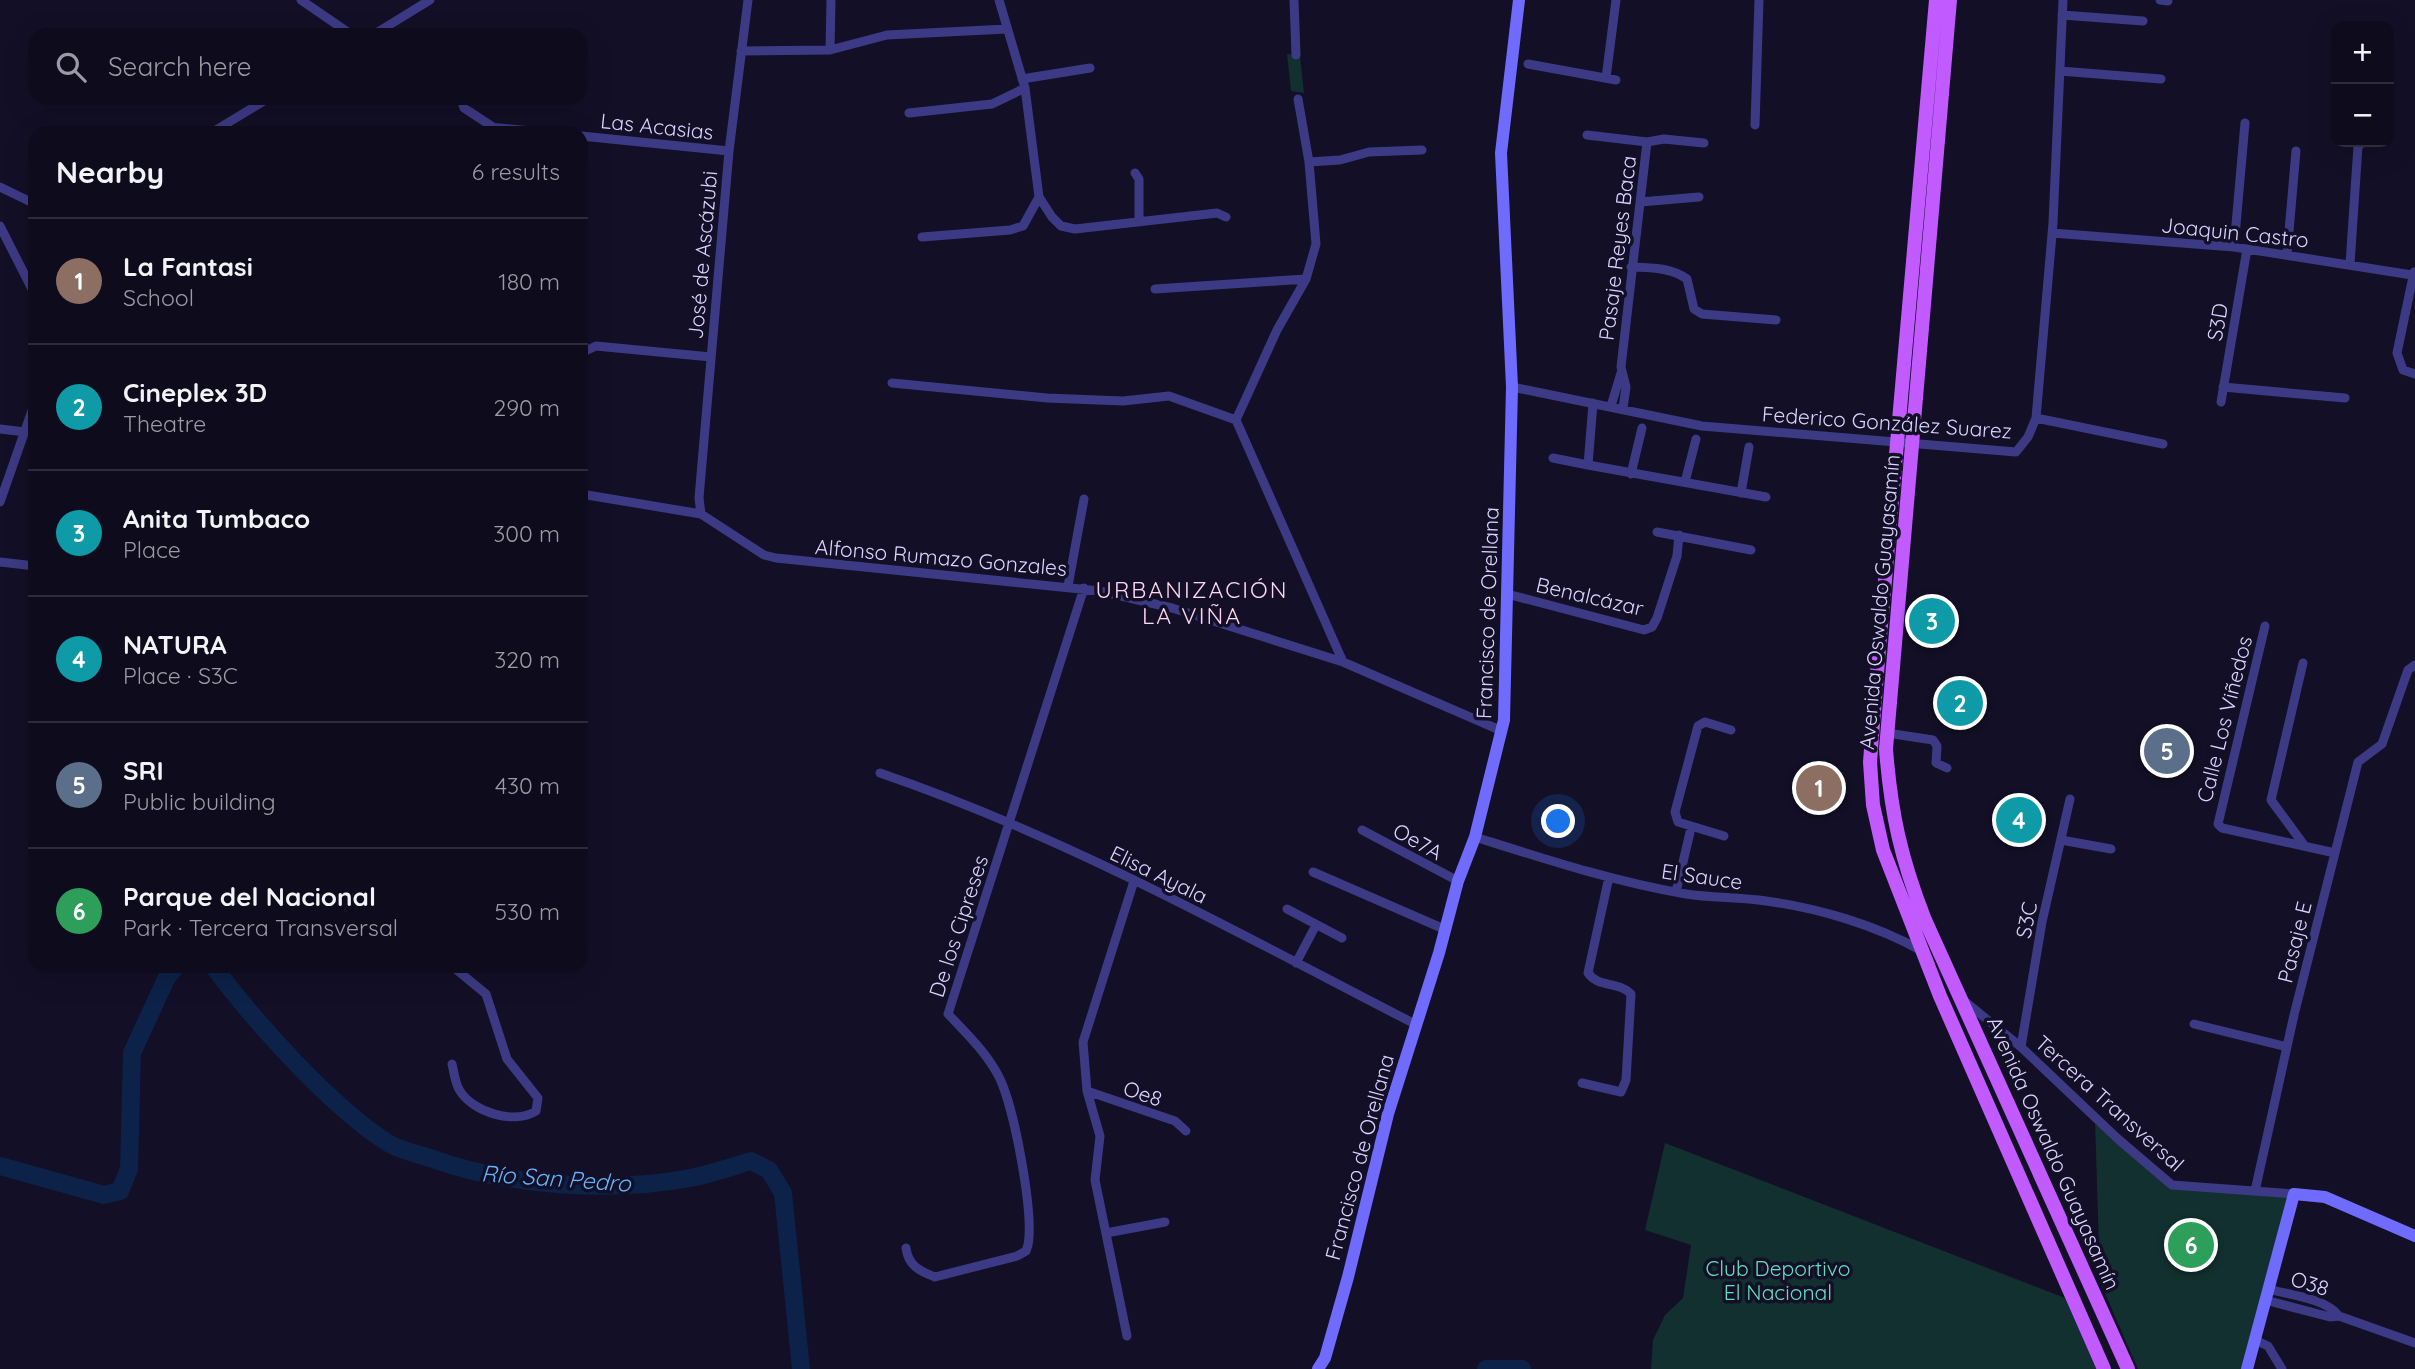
<!DOCTYPE html>
<meta charset="utf-8">
<style>
body{margin:0;font-family:Quicksand,sans-serif;background:#171425;color:#f1f3f6}
.controls{position:absolute;right:21px;top:21px;display:grid;overflow:hidden;border-radius:14px;box-shadow:0 7px 28px #0002}
.controls button{width:63px;height:63px;display:grid;place-items:center;padding:0;border:0;border-bottom:2px solid #2e2b3b;background:#0e0b1c;color:#f1f3f6;font:35px sans-serif}
.you{position:absolute;left:1559px;top:822px;width:24px;height:24px;margin:-18px;border:5px solid #fff;border-radius:50%;background:#1a73e8;box-shadow:0 0 0 10px #1a73e833}
.badge{display:grid;place-items:center;width:46px;height:46px;border-radius:50%;background:#00e5ff;color:#fff;font-size:23px;font-weight:700}
.pin{position:absolute;translate:-50% -50%;border:4px solid #fff;box-shadow:0 2px 7px #0006}
.list{margin:0;padding:0;list-style:none}
h2{display:flex;justify-content:space-between;align-items:center;height:91px;margin:0;padding:0 28px;font-size:30px}
h2 small{font-size:23px;font-weight:400;color:#9b9ba3}
.list li{display:grid;grid-template-columns:46px 1fr auto;gap:21px;align-items:center;box-sizing:border-box;height:126px;padding:0 28px;border-top:2px solid #2e2b3b}
.list b{display:block;font-size:26px;white-space:nowrap}
.list p{margin:0;font-size:23px;white-space:nowrap;color:#9b9ba3}
.list em{font-size:23px;font-style:normal;color:#9b9ba3}
.icon{flex:none;width:38px;height:38px;fill:none;stroke:currentColor;stroke-width:2;stroke-linecap:round;stroke-linejoin:round}
.map{position:relative;flex:none;width:2415px;height:1369px;overflow:hidden}
.search{position:absolute;background:#0e0b1c;box-shadow:0 7px 28px #0002;left:28px;top:28px;width:560px;height:77px;display:flex;align-items:center;gap:18px;box-sizing:border-box;padding:0 24px;border-radius:21px;color:#9b9ba3;font-size:26px}
.panel{position:absolute;background:#0e0b1c;box-shadow:0 7px 28px #0002;left:28px;top:126px;width:560px;height:847px;border-radius:21px}
.map>svg:first-child{display:block}
</style>
<div class="map">
<svg width="2415" height="1369" viewBox="0 0 2415 1369">
<rect width="100%" height="100%" fill="#130f26"/>
<path fill="#12302f" d="M1287 54 1300 56 1304 93 1291 91Z
M2095 1119 2171 1187 2300 1193 2247 1369H2138L2100 1282Z
M1665 1143 2065 1298 2096 1369H1651L1653 1340 1665 1315 1683 1298 1691 1245 1645 1230Z"/>
<g fill="none" stroke-linecap="round" stroke-linejoin="round">
<path stroke="#0c2248" stroke-width="18" d="M213 966C255 1022 330 1106 388 1143 401 1151 419 1154 433 1159 508 1186 611 1193 690 1178 710 1174 731 1167 751 1161L769 1170 783 1193 801 1369
M0 1166 104 1195 120 1191 129 1169 132 1053 166 979 176 966
M1486 1369H1522"/>
<path stroke="#3d3a85" stroke-width="9" d="M301 0 352 35
M999 0 1025 88 1039 197 1052 217 1061 226 1075 229 1217 213 1226 217
M1294 0 1296 55
M2160 0 2168 1
M2062 15 2143 21
M373 35 430 0
M830 50 831 0
M741 51 830 50 887 35 1007 29
M1528 64 1616 80
M2060 71 2161 79
M1606 78 1616 0
M1022 79 1090 68
M461 98 464 108 493 127
M909 113 992 104 1025 88
M1755 125 1759 0
M211 133 269 98
M479 133 489 127 552 133
M1587 135 1647 142
M581 136 729 151
M1309 162 1340 160 1369 152 1422 150
M1135 173 1139 179V222
M0 187 35 204
M1640 202 1699 197
M0 226 35 295
M2052 233 2234 247 2412 275
M922 237 1010 230 1023 226 1039 197
M2234 247 2245 123
M2287 254 2296 151
M2350 264 2358 146 2364 142
M1631 267C1651 268 1670 267 1687 279L1694 309 1702 314 1776 320
M2414 272 2397 353 2403 370 2415 374
M1155 289 1306 279
M581 353 596 346 711 357
M892 383 1047 398 1123 401 1169 396 1236 420 1343 662
M1512 387 1702 426 2016 452 2028 437 2036 418 2053 223 2063 0
M2223 387 2345 398
M2221 402 2247 249
M1593 403 1588 465 1766 497
M1611 406 1621 373
M1623 408 1626 387 1621 367 1647 142 1664 139 1704 143
M2036 418 2163 444
M1236 420 1277 330 1306 279 1316 244 1309 162 1298 99
M0 429 25 432
M1553 458 1588 465
M1631 474 1642 428
M1685 482 1696 439
M1741 493 1749 447
M581 494 701 514 764 555 776 558 1100 591 1172 608 1343 662 1502 731
M0 502 35 402
M701 514 699 498 729 151 748 0
M1657 532 1751 550
M0 562 35 566
M1068 586 1084 499
M1507 594 1644 630 1652 627 1657 618 1677 556 1679 535
M2265 626 2218 824 2222 828 2335 853
M2303 663 2271 800 2304 845
M1887 733 1933 740 1937 746 1936 763 1947 768
M880 773C1067 837 1240 934 1415 1024
M1362 830 1458 881
M1724 836 1678 822 1675 812 1698 726 1705 722 1731 730
M1475 837C1545 859 1615 882 1686 894 1712 898 1739 897 1766 901 1818 908 1876 925 1922 951
M2061 840 2111 849
M1313 872 1444 929
M1676 892 1691 828
M1287 909 1342 938
M1296 963 1316 925
M1963 1000 2021 1047 2118 1139 2172 1185 2294 1194
M2194 1024 2287 1047
M2021 1047 2042 922 2070 799
M452 1064C454 1072 455 1084 460 1091 473 1112 514 1125 536 1111L538 1098 507 1059 486 994 452 966
M1582 1083 1621 1092 1626 1080 1631 994C1619 981 1598 988 1588 973L1609 877
M1087 1091 1175 1121 1186 1131
M2255 1191 2294 1015 2358 762 2382 744 2408 670 2415 665
M1106 1233 1165 1222
M906 1248C908 1265 919 1271 935 1277L1017 1256 1026 1251 1028 1245C1034 1213 1014 1106 999 1077 987 1053 966 1033 948 1014L1084 588
M2268 1289C2290 1295 2325 1298 2339 1316
M2265 1300 2330 1317 2339 1316 2415 1343
M1127 1336 1095 1180 1100 1136 1087 1091 1083 1042 1134 881
M2255 1340 2268 1346 2282 1369"/>
<path stroke="#6f6bff" stroke-width="12" d="M1318 1369 1325 1358 1348 1277 1388 1114 1439 953 1458 881 1475 837 1504 720 1512 387 1501 153 1519 0
M2247 1369 2294 1194 2325 1197 2415 1236"/>
<path stroke="#c25bff" stroke-width="14" d="M1936 0 1879 648 1870 762 1873 805 1883 850 1940 996 2104 1369
M1950 0 1886 749C1891 814 1901 859 1925 920L2128 1369"/>
</g>
<g text-anchor="middle" dominant-baseline="central" stroke-width="7" stroke-linejoin="round" paint-order="stroke">
<g font-size="21" fill="#d9d4ff" stroke="#130f26">
<text transform="translate(657 126) rotate(6)">Las Acasias</text>
<text transform="translate(2235 232) rotate(6)">Joaquin Castro</text>
<text transform="translate(1617 248) rotate(-83)">Pasaje Reyes Baca</text>
<text transform="translate(702 255) rotate(-85)">José de Ascázubi</text>
<text transform="translate(2217 322) rotate(-80)">S3D</text>
<text transform="translate(1887 422) rotate(4)">Federico González Suarez</text>
<text transform="translate(941 557) rotate(5)">Alfonso Rumazo Gonzales</text>
<text transform="translate(1590 596) rotate(13)">Benalcázar</text>
<text transform="translate(1879 602) rotate(-85)">Avenida Oswaldo Guayasamín</text>
<text transform="translate(1487 613) rotate(-88)">Francisco de Orellana</text>
<text transform="translate(2224 719) rotate(-76)">Calle Los Viñedos</text>
<text transform="translate(1418 841) rotate(29)">Oe7A</text>
<text transform="translate(1159 874) rotate(26)">Elisa Ayala</text>
<text transform="translate(1702 876) rotate(8)">El Sauce</text>
<text transform="translate(2026 920) rotate(-79)">S3C</text>
<text transform="translate(958 926) rotate(-72)">De los Cipreses</text>
<text transform="translate(2294 942) rotate(-76)">Pasaje E</text>
<text transform="translate(1143 1093) rotate(19)">Oe8</text>
<text transform="translate(2110 1103) rotate(42)">Tercera Transversal</text>
<text transform="translate(2054 1153) rotate(66)">Avenida Oswaldo Guayasamín</text>
<text transform="translate(1359 1157) rotate(-75)">Francisco de Orellana</text>
<text transform="translate(2310 1283) rotate(17)">O38</text>
</g>
<g font-size="21" fill="#5fe0c0" stroke="#130f26">
<text x="1778" y="1268">Club Deportivo<tspan x="1778" dy="24">El Nacional</tspan></text>
</g>
<g font-size="23" letter-spacing="2" fill="#ffd6f0" stroke="#130f26">
<text x="1192" y="589">URBANIZACIÓN<tspan x="1192" dy="26">LA VIÑA</tspan></text>
</g>
<g font-size="23" font-style="italic" fill="#62b6ff" stroke="#130f26">
<text transform="translate(556 1178) rotate(4)">Río San Pedro</text>
</g>
</g>
</svg>
<div class="controls">
<button>+</button>
<button>−</button>
</div>
<div class="you"></div>
<div class="pin badge" style="left:1819px;top:788px;background:#8d6e63">1</div>
<div class="pin badge" style="left:1960px;top:703px;background:#0f9aa8">2</div>
<div class="pin badge" style="left:1932px;top:621px;background:#0f9aa8">3</div>
<div class="pin badge" style="left:2019px;top:820px;background:#0f9aa8">4</div>
<div class="pin badge" style="left:2167px;top:751px;background:#5c6f8a">5</div>
<div class="pin badge" style="left:2191px;top:1245px;background:#2e9e5b">6</div>
<div class="search"><svg class="icon" aria-label="search" viewBox="0 0 24 24"><circle cx="10" cy="10" r="6"/><path d="M15 15l6 6"/></svg>Search here</div>
<section class="panel">
<h2>Nearby<small>6 results</small></h2>
<ul class="list">
<li><span class="badge" style="background:#8d6e63">1</span><div><b>La Fantasi</b><p>School</p></div><em>180 m</em></li>
<li><span class="badge" style="background:#0f9aa8">2</span><div><b>Cineplex 3D</b><p>Theatre</p></div><em>290 m</em></li>
<li><span class="badge" style="background:#0f9aa8">3</span><div><b>Anita Tumbaco</b><p>Place</p></div><em>300 m</em></li>
<li><span class="badge" style="background:#0f9aa8">4</span><div><b>NATURA</b><p>Place · S3C</p></div><em>320 m</em></li>
<li><span class="badge" style="background:#5c6f8a">5</span><div><b>SRI</b><p>Public building</p></div><em>430 m</em></li>
<li><span class="badge" style="background:#2e9e5b">6</span><div><b>Parque del Nacional</b><p>Park · Tercera Transversal</p></div><em>530 m</em></li>
</ul>
</section>
</div>
